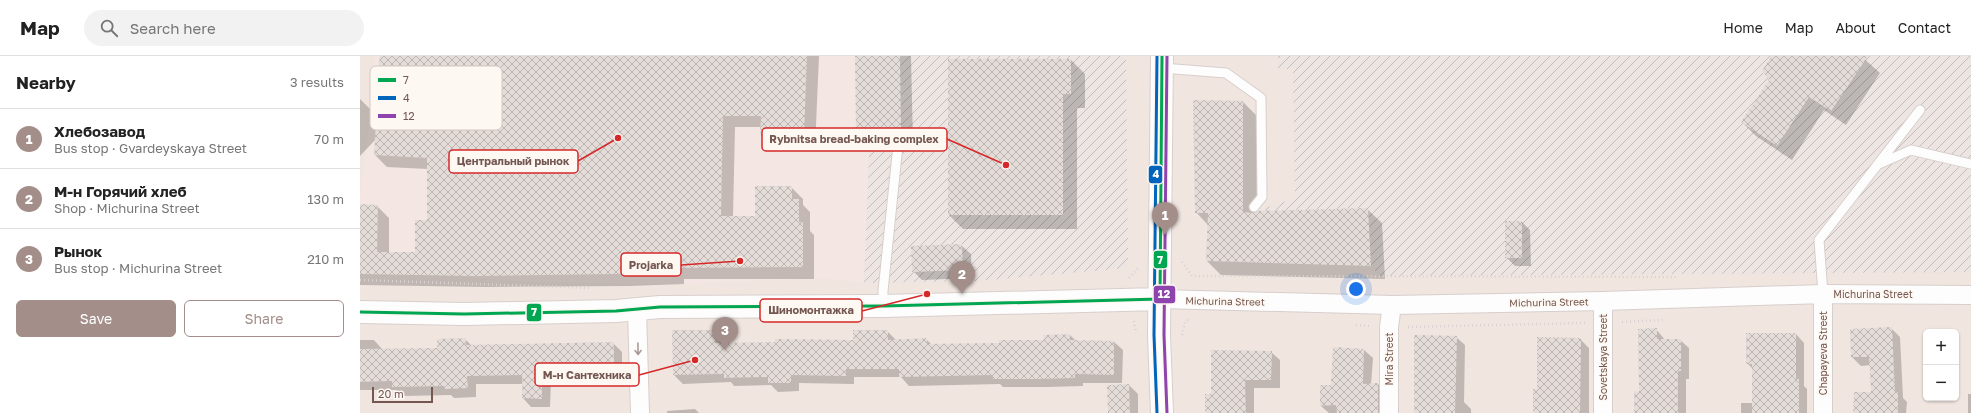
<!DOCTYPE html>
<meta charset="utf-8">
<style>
body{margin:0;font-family:"Golos Text",sans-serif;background:#f2f2f2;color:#222}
.controls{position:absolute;right:12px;bottom:12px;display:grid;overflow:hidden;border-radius:6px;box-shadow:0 1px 3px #0004}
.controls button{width:36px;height:36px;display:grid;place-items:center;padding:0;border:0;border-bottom:1px solid #e0e0e0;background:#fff;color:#222;font:20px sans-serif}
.scale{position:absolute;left:12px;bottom:10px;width:61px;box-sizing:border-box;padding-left:4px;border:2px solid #755751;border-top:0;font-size:11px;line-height:14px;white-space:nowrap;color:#755751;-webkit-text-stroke:3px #fef8f3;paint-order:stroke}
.you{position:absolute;left:996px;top:233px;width:14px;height:14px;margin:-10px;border:3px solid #fff;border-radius:50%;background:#1a73e8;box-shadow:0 0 0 6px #1a73e833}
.badge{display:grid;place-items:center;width:26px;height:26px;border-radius:50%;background:#a38e89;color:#fff;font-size:13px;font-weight:700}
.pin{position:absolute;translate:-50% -33px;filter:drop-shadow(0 1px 2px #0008)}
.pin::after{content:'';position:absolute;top:21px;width:14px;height:12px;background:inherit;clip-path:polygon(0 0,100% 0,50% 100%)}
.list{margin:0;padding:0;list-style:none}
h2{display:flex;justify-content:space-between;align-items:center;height:52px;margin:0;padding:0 16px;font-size:17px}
h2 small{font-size:13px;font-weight:400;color:#767676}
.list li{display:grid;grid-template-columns:26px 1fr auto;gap:12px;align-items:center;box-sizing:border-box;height:60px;padding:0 16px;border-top:1px solid #e0e0e0}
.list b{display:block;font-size:15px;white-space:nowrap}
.list p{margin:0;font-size:13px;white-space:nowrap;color:#767676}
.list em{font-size:13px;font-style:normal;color:#767676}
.actions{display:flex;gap:8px;padding:12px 16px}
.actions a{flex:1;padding:9px 0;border:1px solid #a38e89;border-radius:6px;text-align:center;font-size:14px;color:#a38e89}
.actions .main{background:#a38e89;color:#fff}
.icon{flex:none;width:22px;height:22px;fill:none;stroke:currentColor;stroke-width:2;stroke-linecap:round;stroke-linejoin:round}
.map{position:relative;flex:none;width:1611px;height:357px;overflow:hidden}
header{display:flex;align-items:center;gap:24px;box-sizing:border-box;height:56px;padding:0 20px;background:#fff;border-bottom:1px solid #e0e0e0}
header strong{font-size:19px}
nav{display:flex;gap:22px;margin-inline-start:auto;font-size:14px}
.search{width:280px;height:36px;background:#f2f2f2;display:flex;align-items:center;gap:10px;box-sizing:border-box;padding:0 14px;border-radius:22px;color:#767676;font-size:15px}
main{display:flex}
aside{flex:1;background:#fff}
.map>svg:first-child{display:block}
</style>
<header>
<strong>Map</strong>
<div class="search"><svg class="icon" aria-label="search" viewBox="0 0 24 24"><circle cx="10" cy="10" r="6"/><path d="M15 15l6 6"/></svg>Search here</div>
<nav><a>Home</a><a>Map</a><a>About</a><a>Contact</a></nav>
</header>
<main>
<aside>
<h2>Nearby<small>3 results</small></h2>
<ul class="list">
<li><span class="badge">1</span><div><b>Хлебозавод</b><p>Bus stop · Gvardeyskaya Street</p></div><em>70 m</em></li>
<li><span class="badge">2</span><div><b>М-н Горячий хлеб</b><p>Shop · Michurina Street</p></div><em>130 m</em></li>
<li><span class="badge">3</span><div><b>Рынок</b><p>Bus stop · Michurina Street</p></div><em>210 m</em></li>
</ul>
<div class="actions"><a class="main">Save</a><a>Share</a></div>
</aside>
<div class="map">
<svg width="1611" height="357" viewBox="0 0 1611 357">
<defs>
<pattern id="industrial-furrows" width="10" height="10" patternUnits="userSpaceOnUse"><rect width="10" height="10" fill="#ece5e2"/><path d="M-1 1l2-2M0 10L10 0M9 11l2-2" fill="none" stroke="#c4bcba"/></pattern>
<pattern id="building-cross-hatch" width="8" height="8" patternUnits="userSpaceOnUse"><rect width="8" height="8" fill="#e4dcd8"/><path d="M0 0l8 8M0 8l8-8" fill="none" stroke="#bdb5b2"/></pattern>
</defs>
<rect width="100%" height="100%" fill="#f8f4f0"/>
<path fill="#f0e5df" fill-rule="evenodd" d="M0 0H1611V357H0ZM1566 276H1596V342H1566Z"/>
<path fill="#f4e6e2" d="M15 0H513L504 227 457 222 331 228H285L157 225 52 217 0 216V137L12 48Z"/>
<path fill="url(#industrial-furrows)" d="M513 0H766L768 212 616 225 504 227Z
M918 0H1611V216L1020 220 1011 210 1007 152 896 155 935 142 933 13H918Z"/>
<path fill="#0003" d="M20 0H459L455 92 413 91 401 79V71H375L373 161H396L431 131 443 143V149L450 156V175L454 179V223H324V228L269 230 127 231 0 229V149L17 150 29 162V197H56L68 166V113L27 111 15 99 16 83 0 100V43L17 60Z
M496 0H551L553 86H509L497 74Z
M1413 0H1501L1520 17 1486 69 1464 54 1432 104 1396 80 1382 66 1410 24Z
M711 4 725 18V52H717V173H603L589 159Z
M834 45 883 46 897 60V157L1007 153 1022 167 1025 223 861 219 847 205 848 169 836 156Z
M1162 166 1170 174 1171 210H1155L1146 201Z
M602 190 611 198 612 222 562 224 553 215 552 191Z
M1531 272 1540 281 1543 342 1547 346 1546 357H1494L1512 337 1511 309 1501 310 1492 301 1491 274Z
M1296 273 1305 284H1320L1329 292V323H1326V357H1275Z
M354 275 363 284V288L494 285 527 275 536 284 566 283 572 289 640 288 685 285 710 279 716 285 754 286 763 294 762 327H723V330L687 331H643L640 328 549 330 541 321H494V328L439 327V335L418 336 411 329 374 330 371 326 323 328 314 319Z
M1436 278 1444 287V330L1447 333V357H1381V347H1393V313L1387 307Z
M1096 281 1105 289 1104 346 1111 353V357H1055Z
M105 283 112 290 253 287 262 296V324H191L190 351H171L163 342V328H116V341L94 342 91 339 42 340 35 334H0V284H14L22 293H79Z
M1220 283 1229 292V357H1174L1178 334Z
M1004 294 1013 302 1011 329 1018 328 1027 337V357H969L961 350 972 330Z
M911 296 920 304V332H894V357H846L852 339Z
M769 329 778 338V357H749Z
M1608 338H1611V357H1608Z
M335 353 339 357H307V355Z"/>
<path fill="url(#building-cross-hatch)" d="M20 0H447L444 81 400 79 401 60H363L361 160H395V130H432V143H439V166H443V211L312 212 313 216 256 218 115 220 0 218V148L18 149 17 196H55V164H67V102L14 99Z
M495 0H540L541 74 496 75Z
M1411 0H1508L1471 55 1449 41 1417 90 1381 66 1409 24 1402 15Z
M588 3H711V38H703V159H588Z
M833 44 883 45V156L893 157 898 155 1008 152 1011 210 846 205 848 157H835Z
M1145 165H1162V202H1145Z
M602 188 603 214 552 216 551 190Z
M1532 271 1535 336H1538V357H1493L1494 336H1511L1509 301H1491L1490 273Z
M1297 272V283H1321V315H1318V357H1274V335L1279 336 1278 273Z
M312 274H355V287L415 286V283L493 284V274H528V284L567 282V288L639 287V284H684L683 279 710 278V284L754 285V319L715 318V322L677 323H633V319L539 321V313H486V320L431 319V327H408V321L364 322V318L313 319Z
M1386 277H1436V323H1439V357H1392V308H1386Z
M1054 279 1097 280 1095 357H1054Z
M1177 281 1221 282 1220 357H1173V333H1177Z
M106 282V289L254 286V316H182V343L162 342V319L107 320 108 332 85 333 84 330 32 331V325L0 326V293L77 292V283Z
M973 291 1004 293 1003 328 1018 327V357H977L976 349 960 350V329H971Z
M851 294 912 295 911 324H885L886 357H845V338H851Z
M769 328 770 357H748L747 329Z"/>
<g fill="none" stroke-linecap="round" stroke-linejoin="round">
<g stroke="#d7cfcc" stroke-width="11">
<path id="lane" d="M802 12 866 17 901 42 902 141 894 151
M1519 108 1551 94 1611 108
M1463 238 1459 184 1560 54
M523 250V235L538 89"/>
</g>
<g stroke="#d7cfcc" stroke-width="20">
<path id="street" d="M1463 238V357
M800 243 1032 249 1243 245 1463 238 1611 239
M277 254 280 357
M1029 357V271L1032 249
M1243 357V245"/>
</g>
<g stroke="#d8cfcc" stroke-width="24">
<path id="secondary" d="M802 0 799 279 802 357
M0 256 104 258 256 255 300 251 523 250 800 243"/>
</g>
<path stroke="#dad2d1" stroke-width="2.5" stroke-dasharray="1 3" stroke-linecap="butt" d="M822 206 832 220 1318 221
M769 222 778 212
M0 224 230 232
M774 265 776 277
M1262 266 1303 264
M996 269 1011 270
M1048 271 1225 267
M822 279 825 266 828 264"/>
<use href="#lane" stroke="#fefdfd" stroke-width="9"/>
<use href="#street" stroke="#fefdfd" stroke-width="18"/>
<use href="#secondary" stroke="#fefdfd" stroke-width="22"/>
<g stroke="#fef8f3" stroke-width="6">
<path id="bus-1" d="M0 256 104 258 256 255 300 251 523 250 800 243 802 0"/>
</g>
<g stroke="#fef8f3" stroke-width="6">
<path id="bus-2" d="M797 357 794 279 797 0"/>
</g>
<g stroke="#fef8f3" stroke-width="6">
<path id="bus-3" d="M807 357 804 279 807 0"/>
</g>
<use href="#bus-1" stroke="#00a651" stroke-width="3"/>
<use href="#bus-2" stroke="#0065bd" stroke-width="3"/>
<use href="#bus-3" stroke="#8e44ad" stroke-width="3"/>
</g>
<defs><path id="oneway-shaft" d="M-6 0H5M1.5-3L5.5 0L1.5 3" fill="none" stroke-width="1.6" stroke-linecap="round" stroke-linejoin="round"/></defs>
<use stroke="#ac9996" href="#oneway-shaft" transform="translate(278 293) rotate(89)"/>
<g text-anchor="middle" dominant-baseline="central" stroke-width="3" stroke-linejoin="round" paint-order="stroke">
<g font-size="10" fill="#755751" stroke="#fef8f3">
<text x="1513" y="238">Michurina Street</text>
<text transform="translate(865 245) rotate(1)">Michurina Street</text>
<text transform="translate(1189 246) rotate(-1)">Michurina Street</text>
<text transform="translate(1463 297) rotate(-90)">Chapayeva Street</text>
<text transform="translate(1243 301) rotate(-90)">Sovetskaya Street</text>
<text transform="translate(1029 303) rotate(-90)">Mira Street</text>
</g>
</g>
<rect x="10" y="10" width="132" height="64" rx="6" fill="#fef8f3" stroke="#d5c8c2" stroke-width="1"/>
<rect x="18" y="22" width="18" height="4" fill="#00a651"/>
<rect x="18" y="40" width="18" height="4" fill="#0065bd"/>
<rect x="18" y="58" width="18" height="4" fill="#8e44ad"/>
<g font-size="11" fill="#755751">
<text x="43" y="28">7</text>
<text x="43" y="46">4</text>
<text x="43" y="64">12</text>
</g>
<path fill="none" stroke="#d62828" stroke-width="1.5" d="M646 109L587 83M258 82L218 105M380 205L321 209M567 238L502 255M335 304L279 319"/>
<g fill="#d62828" stroke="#fef8f3" stroke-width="1.5">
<circle cx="646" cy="109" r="4"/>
<circle cx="258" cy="82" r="4"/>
<circle cx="380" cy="205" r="4"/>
<circle cx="567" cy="238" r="4"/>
<circle cx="335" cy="304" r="4"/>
</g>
<g fill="#fef8f3" stroke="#d62828" stroke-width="1.5">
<rect x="402" y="72" width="185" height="23" rx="4"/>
<rect x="89" y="94" width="129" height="23" rx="4"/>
<rect x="261" y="197" width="60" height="23" rx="4"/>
<rect x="400" y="243" width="102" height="23" rx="4"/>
<rect x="175" y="307" width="104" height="23" rx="4"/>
</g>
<g font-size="11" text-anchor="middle" font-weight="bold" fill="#755751">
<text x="494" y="87">Rybnitsa bread-baking complex</text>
<text x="153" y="109">Центральный рынок</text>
<text x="291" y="213">Projarka</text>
<text x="451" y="258">Шиномонтажка</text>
<text x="227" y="323">М-н Сантехника</text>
</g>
<g stroke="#fef8f3" stroke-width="1.5">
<rect x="788" y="109" width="15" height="19" rx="4" fill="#0065bd"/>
<rect x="793" y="194" width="15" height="19" rx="4" fill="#00a651"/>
<rect x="793" y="229" width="23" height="19" rx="4" fill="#8e44ad"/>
<rect x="166" y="247" width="16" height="19" rx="4" fill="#00a651"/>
</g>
<g font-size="11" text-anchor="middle" font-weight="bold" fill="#fff">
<text x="796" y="122">4</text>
<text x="800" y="208">7</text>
<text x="804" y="242">12</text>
<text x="174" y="260">7</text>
</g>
</svg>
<div class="controls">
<button>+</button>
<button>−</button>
</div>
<div class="scale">20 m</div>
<div class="you"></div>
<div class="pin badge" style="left:805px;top:179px">1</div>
<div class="pin badge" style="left:602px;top:238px">2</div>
<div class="pin badge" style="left:365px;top:294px">3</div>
</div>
</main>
